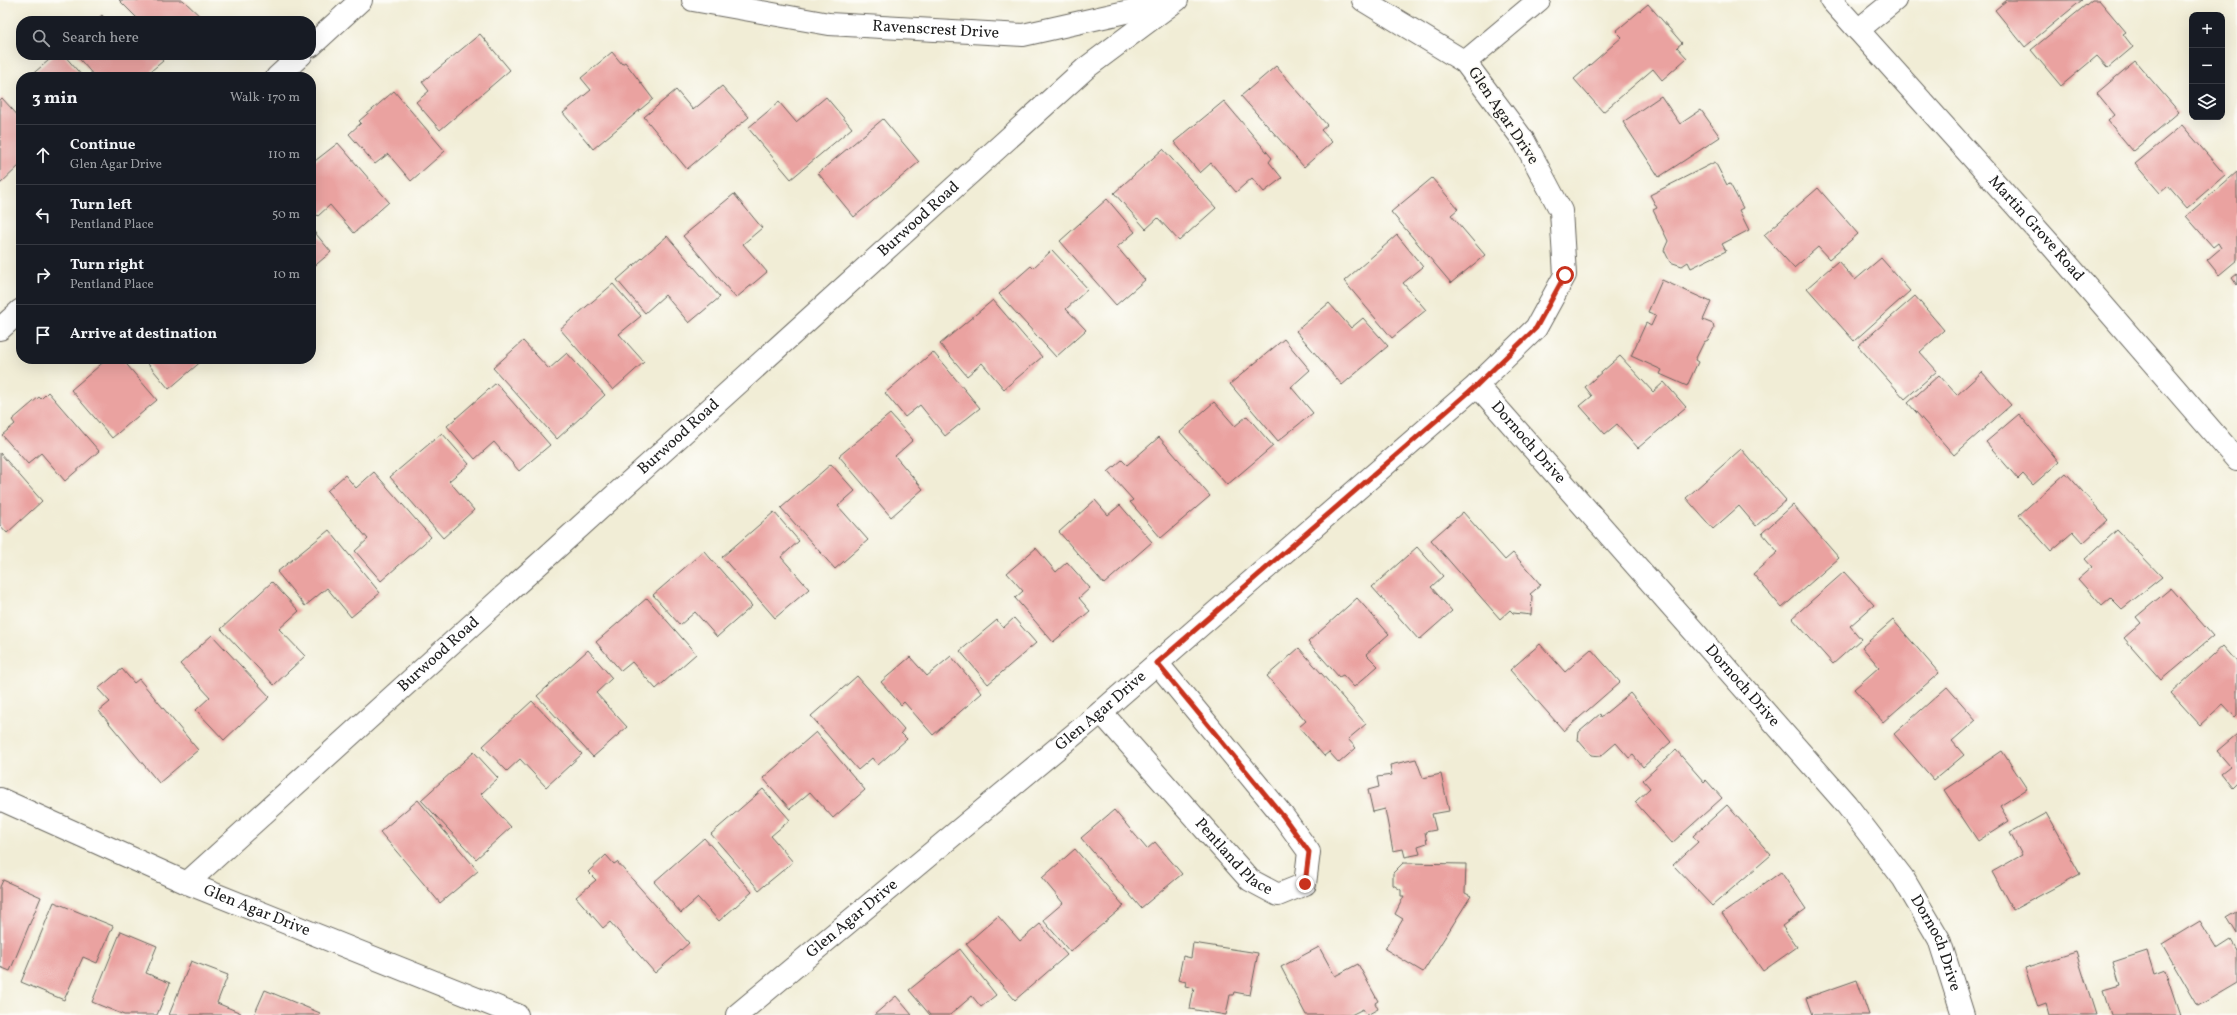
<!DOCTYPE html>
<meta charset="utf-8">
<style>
body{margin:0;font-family:Vollkorn,serif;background:#242831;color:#f1f3f6}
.controls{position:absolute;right:12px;top:12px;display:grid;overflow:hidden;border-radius:8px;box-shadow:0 4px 16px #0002}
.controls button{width:36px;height:36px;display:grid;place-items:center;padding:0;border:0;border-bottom:1px solid #363941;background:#171b24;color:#f1f3f6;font:20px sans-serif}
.stop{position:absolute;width:12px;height:12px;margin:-9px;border:3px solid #c8321e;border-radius:50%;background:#fff}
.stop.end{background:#c8321e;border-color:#fff;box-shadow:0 1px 4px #0008}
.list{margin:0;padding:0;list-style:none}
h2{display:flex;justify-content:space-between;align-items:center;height:52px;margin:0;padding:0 16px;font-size:17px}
h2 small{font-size:13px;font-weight:400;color:#9ea1a6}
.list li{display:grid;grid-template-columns:26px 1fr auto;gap:12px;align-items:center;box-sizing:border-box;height:60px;padding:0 16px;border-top:1px solid #363941}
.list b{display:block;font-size:15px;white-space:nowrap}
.list p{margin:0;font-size:13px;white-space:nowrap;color:#9ea1a6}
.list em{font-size:13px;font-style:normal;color:#9ea1a6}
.icon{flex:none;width:22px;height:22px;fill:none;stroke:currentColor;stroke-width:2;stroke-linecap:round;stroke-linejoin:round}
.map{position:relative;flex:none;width:2237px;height:1015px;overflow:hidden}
.search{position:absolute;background:#171b24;box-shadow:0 4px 16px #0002;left:16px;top:16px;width:300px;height:44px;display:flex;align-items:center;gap:10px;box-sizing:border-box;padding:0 14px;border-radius:16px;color:#9ea1a6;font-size:15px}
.panel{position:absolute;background:#171b24;box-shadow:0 4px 16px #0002;left:16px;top:72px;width:300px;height:292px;border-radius:16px}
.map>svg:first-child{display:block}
</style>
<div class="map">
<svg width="2237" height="1015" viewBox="0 0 2237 1015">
<rect width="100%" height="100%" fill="#fdfcf7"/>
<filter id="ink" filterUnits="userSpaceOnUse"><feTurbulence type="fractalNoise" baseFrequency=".025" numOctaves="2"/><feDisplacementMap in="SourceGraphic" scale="8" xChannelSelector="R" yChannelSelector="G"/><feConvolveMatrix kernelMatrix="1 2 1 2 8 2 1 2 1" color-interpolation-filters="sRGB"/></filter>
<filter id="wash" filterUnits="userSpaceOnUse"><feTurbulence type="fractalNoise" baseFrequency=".012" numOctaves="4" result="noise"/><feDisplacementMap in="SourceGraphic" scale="16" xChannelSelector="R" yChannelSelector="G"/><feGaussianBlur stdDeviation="0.9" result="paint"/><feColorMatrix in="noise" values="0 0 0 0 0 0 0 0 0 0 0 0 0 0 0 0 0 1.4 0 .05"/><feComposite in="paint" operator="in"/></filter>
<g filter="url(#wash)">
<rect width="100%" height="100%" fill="#f1edd6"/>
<g id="blocks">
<path fill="#eaa2a0" d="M119 0H183L205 21H140Z
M2007 0H2082L2025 47 1995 10Z
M2092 0H2099L2126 32 2123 34 2133 47 2108 68 2097 56 2061 86 2031 50Z
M1648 4 1682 43 1677 47 1687 58 1662 80 1653 69 1603 112 1574 79 1622 37 1616 31Z
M102 15 107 21H95Z
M480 34 510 70 440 130 416 102 429 91 422 82Z
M612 52 622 64 625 62 653 99 593 149 563 113 591 90 581 78Z
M55 55H64L83 77H29Z
M76 55H158L163 61 151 71 154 74 150 77H95Z
M2135 61 2179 112 2133 151 2108 121 2115 115 2097 93Z
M1276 66 1327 125 1321 130 1332 142 1304 167 1241 96Z
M722 86 749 117 687 169 644 117 676 90 693 110Z
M394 91 445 151 411 181 388 154 375 164 349 134 361 123 359 121Z
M1661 96 1680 124 1701 110 1720 137 1659 177 1623 122Z
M826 97 852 128 791 179 748 128 779 102 796 122Z
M2 98 21 119V164L0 184V100Z
M1224 101 1272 158 1269 162 1282 178 1264 192 1252 178 1236 192 1211 163 1200 173 1174 142Z
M883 119 919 162 854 217 818 173Z
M2182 125 2225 175 2187 208 2168 186 2160 193 2135 164Z
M338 143 389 202 354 233 330 205 318 216 311 209V164Z
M1163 149 1216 208 1179 241 1158 218 1146 229 1114 193Z
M1715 162 1727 185 1730 184 1743 208 1739 210 1749 230 1722 244 1726 251 1691 268 1688 262 1682 266 1670 262 1664 250 1668 241 1653 210 1657 208 1650 195Z
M2237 172V260L2219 275 2207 260 2221 248 2218 243 2213 247 2186 216Z
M1432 178 1458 209 1451 215 1485 255 1451 283 1391 212Z
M1818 188 1858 234 1829 259 1818 247 1794 268 1764 235Z
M734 194 762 228 743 244 767 272 736 298 683 236Z
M1107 199 1135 232 1117 247 1145 280 1116 305 1060 241Z
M311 228 331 252 311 269Z
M1397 235 1423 267 1403 283 1426 310 1392 338 1344 281Z
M667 236 720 297 689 323 665 295 645 313 617 280Z
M1052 250 1088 289 1066 309 1086 330 1056 357 999 294 1031 266 1033 268Z
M1881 258 1910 291 1854 341 1807 288 1838 261 1855 280Z
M2237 274V285L2232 278Z
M1662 280 1711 302 1703 320 1713 324 1714 329 1708 340 1704 342 1695 360 1698 362 1687 386 1660 374 1662 370 1631 356 1646 323 1651 326 1656 315 1648 312Z
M613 284 641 316 619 334 644 362 613 390 560 329Z
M1915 296 1944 330 1920 352 1937 371 1905 399 1858 346Z
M993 300 1042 357 1004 389 982 363 967 376 940 344Z
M1329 303 1351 328 1363 318 1388 346 1342 385 1296 331Z
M1284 339 1310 370 1291 387 1313 413 1278 441 1230 384Z
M523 341 549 369 567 353 605 395 557 439 493 368Z
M933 352 980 408 945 436 920 405 905 417 885 393Z
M1620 356 1653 392 1664 382 1686 407 1638 448 1617 424 1605 434 1580 406 1592 396 1585 387Z
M107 359H122L157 400 112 438 71 390Z
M144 359H204L169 389Z
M1982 372 2011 405 1954 455 1908 403 1939 375 1957 395Z
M496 383 550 445 519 471 494 442 475 459 447 426Z
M48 392 99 451 65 481 41 453 28 464 2 435 15 424 12 420 39 397 41 399Z
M1214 402 1235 426 1247 416 1273 446 1227 485 1180 432Z
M890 414 913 440 895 456 923 489 891 517 839 456Z
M2019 414 2059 462 2033 485 2023 474 2018 479 1986 442Z
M442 433 469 464 449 481 474 510 443 538 390 477Z
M1159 437 1210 496 1161 538 1130 502 1133 500 1108 472 1122 460 1127 465Z
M1741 449 1786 500 1756 526 1739 506 1713 529 1686 498Z
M0 453 42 501 7 533 0 525Z
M831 464 855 491 838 506 868 540 835 569 781 508Z
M374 472 431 537 381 581 355 551 368 539 327 491 345 475 356 488Z
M2066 473 2108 520 2083 543 2073 532 2051 551 2019 515Z
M1095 500 1108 515 1120 505 1152 542 1104 584 1059 532Z
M1793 505 1839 558 1782 608 1753 574 1778 552 1762 533Z
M774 512 799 541 781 557 809 589 775 618 722 557Z
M1463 512 1505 560 1513 553 1541 585 1530 594 1532 596 1531 615 1513 613 1510 610 1500 619 1431 540Z
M329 530 380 593 351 617 327 588 305 606 277 572Z
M2117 530 2162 577 2122 609 2111 598 2102 606 2078 579 2092 567 2085 559Z
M1417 547 1443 576 1431 587 1452 611 1419 640 1372 587Z
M1036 548 1056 572 1067 562 1090 588 1079 598 1090 611 1053 642 1015 598 1023 591 1007 573Z
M704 551 752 606 717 637 695 612 680 625 653 595Z
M1844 572 1874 605 1850 626 1861 639 1833 664 1792 618Z
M272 582 299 611 279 629 305 656 274 685 221 629Z
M2171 588 2213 636 2161 680 2124 638 2141 623 2136 617Z
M647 598 696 654 656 689 632 662 621 671 596 642Z
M1357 598 1389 634 1366 654 1378 666 1354 687 1343 675 1339 677 1308 642Z
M1014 618 1036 643 988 684 960 651 997 620 1003 628Z
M1893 620 1939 673 1883 722 1854 689 1879 667 1862 647Z
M212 635 270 697 224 740 196 710 210 697 180 664Z
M1540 644 1565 672 1591 649 1620 682 1564 731 1510 670Z
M2223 646 2237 662V715L2235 717 2223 704 2200 725 2171 693Z
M1299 648 1366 724 1348 739 1356 748 1339 763 1329 752 1324 756 1299 727 1306 721 1267 676Z
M588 650 612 678 596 693 627 727 593 757 537 696Z
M951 656 982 693 933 735 904 702 901 705 881 682 910 657 927 676Z
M122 669 134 683 139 679 198 750 159 783 99 711 110 702 98 689Z
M857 676 904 729 901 733 907 739 878 765 872 758 858 770 811 716Z
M1947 687 1976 720 1952 741 1964 755 1934 780 1894 734Z
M1630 693 1671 742 1643 767 1633 755 1629 758 1616 743 1601 756 1591 755 1578 740 1579 732 1600 714 1601 717Z
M532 701 582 754 546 787 520 759 507 771 483 746Z
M816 732 865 790 833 818 810 792 790 809 763 778Z
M2237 734V782L2232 787 2221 773 2230 766 2217 751Z
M1676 750 1704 782 1706 780 1722 798 1672 843 1635 802 1650 788 1643 780Z
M2002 751 2027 789 2000 806 2009 821 1978 841 1944 790Z
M474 752 498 778 481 794 511 827 476 859 421 800Z
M1416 759 1423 778 1441 774 1449 811 1432 814 1436 830 1425 832 1427 843 1418 846 1420 854 1405 857 1403 849 1393 851 1385 809 1373 812 1368 790 1379 787 1377 777 1392 775 1390 765Z
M763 789 790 820 771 836 793 862 759 890 711 834Z
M418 800 478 871 440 903 380 832Z
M1727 805 1771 855 1712 906 1673 865 1698 842 1693 836Z
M1114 810 1147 849 1155 842 1182 874 1141 908 1081 838Z
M2046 813 2080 874 2013 910 1992 872 2022 855 2010 833Z
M704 838 752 892 719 921 698 898 681 913 654 882Z
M1075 849 1124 906 1070 952 1043 920 1063 903 1042 878Z
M606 855 614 864 617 862 689 943 655 973 610 922 603 928 576 897 596 880 588 872Z
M1403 863 1466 864 1465 893 1471 896 1423 972 1385 949 1403 919 1395 914 1404 896H1401V890L1393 885V873Z
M1781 872 1806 909 1782 926 1797 947 1763 971 1722 914Z
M3 880 41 897 10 971 0 967V887Z
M54 902 113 926 97 963 83 957 64 1000 21 982Z
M2237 911V934L2227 917Z
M998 916 1020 941 1040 924 1067 955 1015 1000 966 944Z
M2200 921 2217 949 2231 940 2237 950V983L2198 1006 2162 944Z
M121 931 157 946 146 973 170 983 157 1015H124L92 1002Z
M1193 943 1258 953 1250 995 1234 992 1233 995H1230L1226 1015 1190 1009 1194 988 1185 986 1186 982 1178 980 1183 956 1191 958Z
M1319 947 1335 976 1358 964 1378 1001 1375 1003 1378 1009 1367 1015 1363 1009 1351 1015H1306L1281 967Z
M960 949 996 995 981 1007 972 996 950 1015H930L909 990Z
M2147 951 2154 974 2165 970 2180 1015H2111L2103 990 2120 985 2113 962Z
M2076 952 2096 1015H2049L2046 1004 2038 1007 2025 968Z
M191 961 228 975 217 1003 241 1013 240 1015H169Z
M1857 980 1869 1015H1812L1806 998Z
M265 990 320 1013 319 1015H254Z
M896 996 912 1015H874Z"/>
</g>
</g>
<g filter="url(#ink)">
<use href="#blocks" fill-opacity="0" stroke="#67655d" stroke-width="1"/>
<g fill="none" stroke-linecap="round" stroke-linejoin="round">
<g stroke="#67655d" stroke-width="24">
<g id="minor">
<path id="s1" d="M693 0 829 24 1023 35 1170 2"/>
<path d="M1858 30 1895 0"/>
<path d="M311 46 361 0"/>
<path d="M1465 62 1539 0"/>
<path d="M277 77 301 55"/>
<path d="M0 329 21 310"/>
<path id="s2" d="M1477 385 1846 804 1903 878 1939 939 1963 1015"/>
<path id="s3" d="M1101 712 1250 880 1278 895 1305 884 1309 852 1283 816 1157 663"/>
<path id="s4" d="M0 799 187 883 517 1015"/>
<path id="s5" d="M187 883 1086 68 1177 0"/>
<path id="s6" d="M737 1015 1101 712 1477 385 1536 328 1565 275 1561 211 1524 141 1465 62 1363 0"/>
</g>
</g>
<g stroke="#67655d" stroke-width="24">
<g id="major">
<path id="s7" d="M1831 0 2051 245 2237 460"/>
</g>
</g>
<use href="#minor" stroke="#fff" stroke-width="22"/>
<use href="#major" stroke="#fff" stroke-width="22"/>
</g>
</g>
<g fill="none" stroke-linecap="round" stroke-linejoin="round" filter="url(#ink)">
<path stroke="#c8321e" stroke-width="5" d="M1305 884 1309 852 1283 816 1157 663 1477 385 1536 328 1565 275"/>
</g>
<g text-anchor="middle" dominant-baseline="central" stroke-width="3.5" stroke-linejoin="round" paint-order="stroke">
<g font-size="16" fill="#1c1c1c" stroke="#fdfcf7">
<text stroke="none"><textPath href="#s1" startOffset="245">Ravenscrest Drive</textPath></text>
<text transform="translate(1503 116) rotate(56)">Glen Agar Drive</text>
<text stroke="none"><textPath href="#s5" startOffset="988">Burwood Road</textPath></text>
<text stroke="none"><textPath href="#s7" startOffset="307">Martin Grove Road</textPath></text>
<text stroke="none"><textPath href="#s5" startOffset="664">Burwood Road</textPath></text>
<text stroke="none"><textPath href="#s2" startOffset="77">Dornoch Drive</textPath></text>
<text stroke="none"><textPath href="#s5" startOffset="340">Burwood Road</textPath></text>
<text stroke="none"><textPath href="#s2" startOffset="401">Dornoch Drive</textPath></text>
<text stroke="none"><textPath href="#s6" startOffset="474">Glen Agar Drive</textPath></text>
<text stroke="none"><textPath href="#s3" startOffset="197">Pentland Place</textPath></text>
<text stroke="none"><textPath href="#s4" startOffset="280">Glen Agar Drive</textPath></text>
<text stroke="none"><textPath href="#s6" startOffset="150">Glen Agar Drive</textPath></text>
<text stroke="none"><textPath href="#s2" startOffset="725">Dornoch Drive</textPath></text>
</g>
</g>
</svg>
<div class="controls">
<button>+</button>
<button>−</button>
<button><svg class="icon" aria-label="layers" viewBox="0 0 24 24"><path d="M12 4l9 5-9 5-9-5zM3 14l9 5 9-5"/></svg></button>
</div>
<div class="stop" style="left:1565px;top:275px"></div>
<div class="stop end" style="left:1305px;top:884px"></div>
<div class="search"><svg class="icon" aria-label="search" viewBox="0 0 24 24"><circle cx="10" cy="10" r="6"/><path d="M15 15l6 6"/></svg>Search here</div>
<section class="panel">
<h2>3 min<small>Walk · 170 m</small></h2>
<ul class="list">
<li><svg class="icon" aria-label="ahead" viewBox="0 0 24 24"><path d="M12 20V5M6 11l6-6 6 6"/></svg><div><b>Continue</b><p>Glen Agar Drive</p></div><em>110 m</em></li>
<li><svg class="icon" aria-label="left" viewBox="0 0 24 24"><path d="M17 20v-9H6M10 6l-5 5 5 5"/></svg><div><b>Turn left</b><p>Pentland Place</p></div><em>50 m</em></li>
<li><svg class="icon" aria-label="right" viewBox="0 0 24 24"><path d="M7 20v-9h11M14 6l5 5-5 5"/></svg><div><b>Turn right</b><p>Pentland Place</p></div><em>10 m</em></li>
<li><svg class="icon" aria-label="arrive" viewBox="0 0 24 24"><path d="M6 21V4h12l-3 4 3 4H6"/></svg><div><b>Arrive at destination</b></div></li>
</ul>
</section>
</div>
